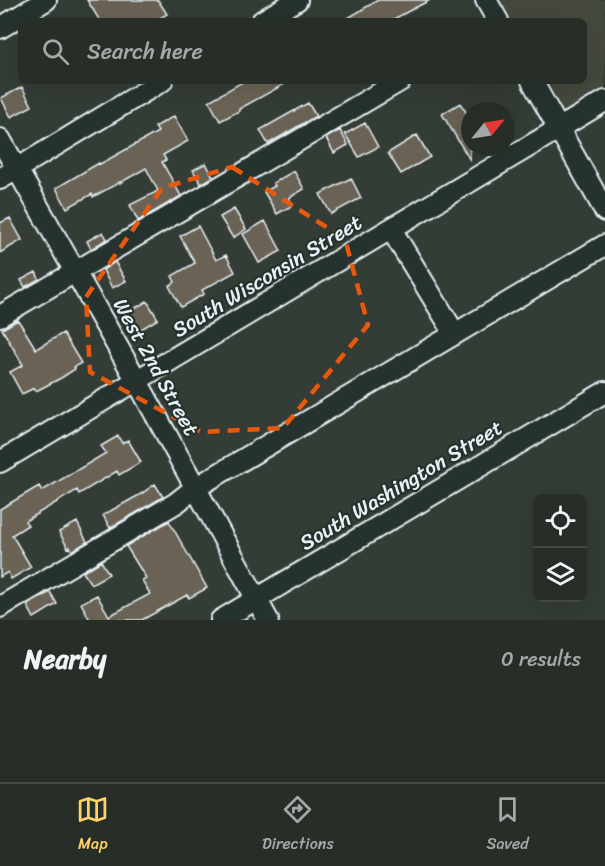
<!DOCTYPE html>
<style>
body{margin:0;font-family:Sriracha,sans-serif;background:#2f3630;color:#f1f3f6}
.controls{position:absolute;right:18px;bottom:18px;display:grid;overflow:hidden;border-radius:9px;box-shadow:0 6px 24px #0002}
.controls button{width:54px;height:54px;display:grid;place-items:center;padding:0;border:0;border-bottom:2px solid #434a45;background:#272e28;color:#f1f3f6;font:30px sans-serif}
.compass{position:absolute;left:461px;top:102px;width:54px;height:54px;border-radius:50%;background:#272e28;box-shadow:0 6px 24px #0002;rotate:60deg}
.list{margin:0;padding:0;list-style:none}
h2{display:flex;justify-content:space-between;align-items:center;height:78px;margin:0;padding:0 24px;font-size:26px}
h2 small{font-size:20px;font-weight:400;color:#a4a8a8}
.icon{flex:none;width:33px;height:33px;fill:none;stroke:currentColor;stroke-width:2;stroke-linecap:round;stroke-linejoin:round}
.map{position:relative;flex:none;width:605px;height:620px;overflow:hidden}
.search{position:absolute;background:#272e28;box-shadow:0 6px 24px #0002;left:18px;right:18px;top:18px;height:66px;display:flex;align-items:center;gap:15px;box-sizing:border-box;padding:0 21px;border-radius:9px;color:#a4a8a8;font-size:22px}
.sheet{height:162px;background:#272e28}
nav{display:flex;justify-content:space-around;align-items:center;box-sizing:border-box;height:84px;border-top:2px solid #434a45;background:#272e28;font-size:16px;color:#a4a8a8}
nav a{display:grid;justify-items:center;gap:3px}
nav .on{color:#ffd166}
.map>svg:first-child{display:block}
</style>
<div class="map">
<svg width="605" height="620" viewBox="0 0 605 620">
<rect width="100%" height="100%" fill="#343d35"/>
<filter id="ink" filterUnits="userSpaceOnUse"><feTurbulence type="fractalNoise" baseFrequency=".0167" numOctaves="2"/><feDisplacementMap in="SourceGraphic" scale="12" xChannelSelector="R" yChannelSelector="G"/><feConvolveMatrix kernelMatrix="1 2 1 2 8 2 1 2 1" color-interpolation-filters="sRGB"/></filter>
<g filter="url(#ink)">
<path fill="#44493e" d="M494 0H605V93L561 119 540 81H584V21H506Z"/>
<path fill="#6b6454" stroke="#e8f1f8" stroke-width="1.5" d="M87 0H158L167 14 155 21H100Z
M378 0H430L390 21H343Z
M244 81H290L239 109V111L220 121 209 101Z
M22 87 32 106 11 117 1 98Z
M308 103 316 116 268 144 260 130Z
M460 103 470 118V160L442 114Z
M174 116 188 141 163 155 166 160 162 162 181 196 138 221 130 205 158 191 146 168 120 183V182L93 197 92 194 67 208 56 188 99 163 100 164 158 132 155 127Z
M365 123 378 147 359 157 345 134Z
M340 130 348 145 334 153 326 138Z
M417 135 430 157 401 174 388 153Z
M206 163 213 177 201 184 193 170Z
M294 171 304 189 289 198 293 205 277 214 264 192 275 186 273 183Z
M351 178 361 198 331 214 320 194Z
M234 209 246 229 233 238 220 217Z
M10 218 22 240 0 253V223Z
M265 221 281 251 259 263 243 234Z
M198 226 216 260 226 255 235 272 202 290 204 294 181 307 169 286 175 282 172 276 195 263 180 236Z
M103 232 107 239 91 249 87 241Z
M115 262 126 281 112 288 103 270Z
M36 272 39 279 25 287 21 280Z
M147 301 158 319 138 331 127 313Z
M18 320 36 349 63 333 81 363 74 367 75 369 61 378 36 391 34 388 22 394 10 372 23 365 2 329Z
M118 436 122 443 128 440 141 462 119 475 117 471 79 494 77 490 25 521 28 525 12 535 31 567 11 579 8 572 0 577V509L39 486 42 491 106 453 101 446Z
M155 484 163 497 110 528 103 515 141 494Z
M169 521 207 588 189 598 187 595 142 620H90L81 603 97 595 109 616 150 594 142 580 146 578 126 546Z
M77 522 87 542 72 551 70 547 68 548 59 532Z
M101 561 109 574 91 584 83 572Z
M50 592 57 604 34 618 27 605Z"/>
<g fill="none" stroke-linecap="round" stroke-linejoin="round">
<g stroke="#e8f1f8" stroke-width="24">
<path id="minor" d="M486 0 498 21
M262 21 297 0
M0 28 46 0
M532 81 605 211
M0 139 137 381 268 620
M0 179 162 81
M391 229 455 334
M0 316 400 81
M0 462 605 101
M0 607 176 503 195 488 605 245
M221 620 605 392"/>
</g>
<use href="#minor" stroke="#26332d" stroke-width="20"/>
</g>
</g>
<path fill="none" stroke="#e8590c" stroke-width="4.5" stroke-dasharray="12 8" stroke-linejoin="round" d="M232 167 345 239 368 325 283 428 201 432 90 372 86 297 162 188Z"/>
<g text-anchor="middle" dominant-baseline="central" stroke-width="4.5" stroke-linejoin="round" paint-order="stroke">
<g font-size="21" fill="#e8f1f8" stroke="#26332d">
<text transform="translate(267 276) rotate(-31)">South Wisconsin Street</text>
<text transform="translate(156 367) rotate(61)">West 2nd Street</text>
<text transform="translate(401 485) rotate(-31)">South Washington Street</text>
</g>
</g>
</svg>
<div class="controls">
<button><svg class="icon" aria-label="locate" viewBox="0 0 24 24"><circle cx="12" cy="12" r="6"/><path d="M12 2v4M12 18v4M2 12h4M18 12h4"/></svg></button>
<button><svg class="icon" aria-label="layers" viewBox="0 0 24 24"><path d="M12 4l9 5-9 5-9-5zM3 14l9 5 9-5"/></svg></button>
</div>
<svg class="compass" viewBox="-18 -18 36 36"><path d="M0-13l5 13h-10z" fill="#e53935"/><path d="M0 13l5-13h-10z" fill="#a4a8a8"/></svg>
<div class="search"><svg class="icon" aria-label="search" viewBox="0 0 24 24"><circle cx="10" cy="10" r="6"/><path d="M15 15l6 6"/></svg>Search here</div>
</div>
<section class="sheet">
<h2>Nearby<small>0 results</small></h2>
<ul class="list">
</ul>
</section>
<nav>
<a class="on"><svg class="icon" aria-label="map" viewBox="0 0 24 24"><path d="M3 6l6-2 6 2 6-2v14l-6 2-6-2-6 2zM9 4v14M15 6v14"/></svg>Map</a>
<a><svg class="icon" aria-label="directions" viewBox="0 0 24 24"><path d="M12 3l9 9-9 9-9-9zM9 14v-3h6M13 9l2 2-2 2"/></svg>Directions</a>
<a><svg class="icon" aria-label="saved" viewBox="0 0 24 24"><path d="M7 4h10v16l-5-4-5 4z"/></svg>Saved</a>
</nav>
